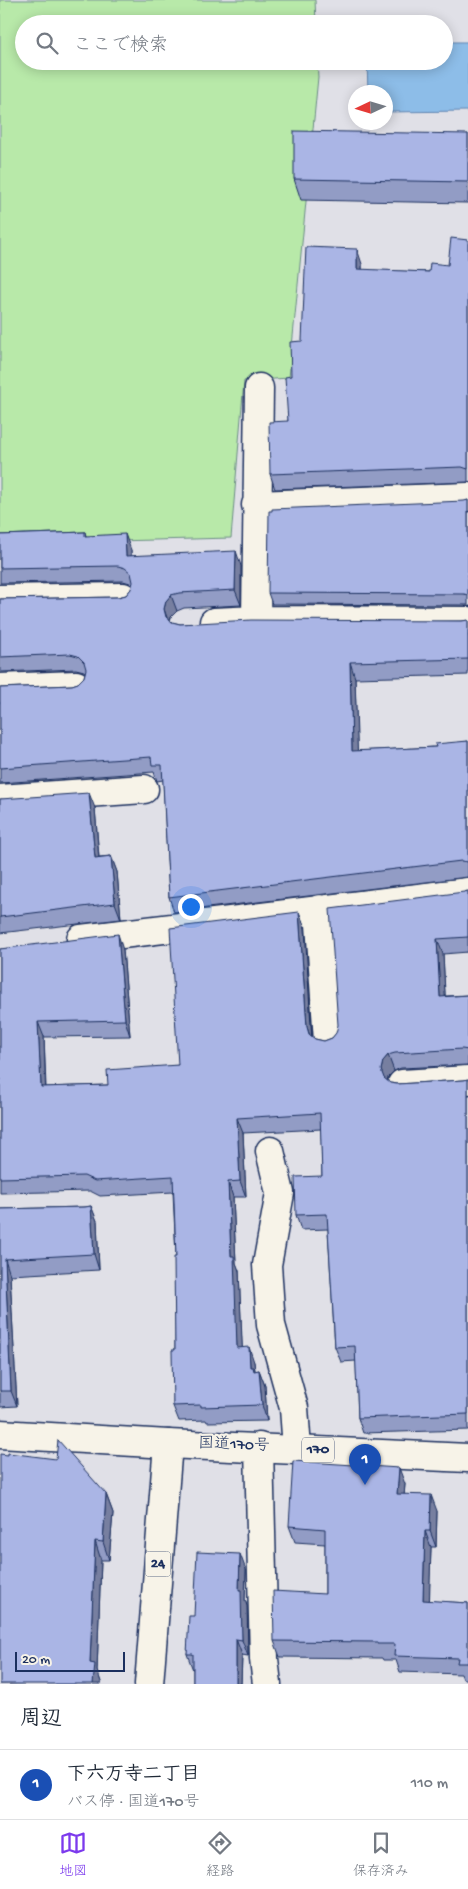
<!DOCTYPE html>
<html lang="ja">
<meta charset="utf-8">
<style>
body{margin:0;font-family:"Gochi Hand","Klee One",sans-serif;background:#f6f6f7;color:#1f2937}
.compass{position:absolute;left:348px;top:85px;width:45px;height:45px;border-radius:50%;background:#fff;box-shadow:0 2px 12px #0003;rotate:266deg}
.scale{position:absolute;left:15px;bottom:12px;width:110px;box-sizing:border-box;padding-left:5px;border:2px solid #1b2f5e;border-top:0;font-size:14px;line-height:18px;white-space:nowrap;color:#1b2f5e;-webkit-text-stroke:4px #f7f3e8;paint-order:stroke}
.you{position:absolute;left:190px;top:906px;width:18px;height:18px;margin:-12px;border:4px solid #fff;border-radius:50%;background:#1a73e8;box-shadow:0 0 0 8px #1a73e833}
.badge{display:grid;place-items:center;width:32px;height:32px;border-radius:50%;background:#7c3aed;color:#fff;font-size:16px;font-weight:700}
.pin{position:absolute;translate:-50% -41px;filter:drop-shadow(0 1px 2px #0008)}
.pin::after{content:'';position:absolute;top:26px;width:18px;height:15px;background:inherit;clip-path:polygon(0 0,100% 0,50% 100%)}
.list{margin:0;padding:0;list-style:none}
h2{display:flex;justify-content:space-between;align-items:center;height:65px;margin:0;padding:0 20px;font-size:21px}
h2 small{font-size:16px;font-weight:400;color:#747a83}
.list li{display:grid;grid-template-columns:32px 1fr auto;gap:15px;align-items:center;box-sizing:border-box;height:70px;padding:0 20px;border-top:1px solid #e0e1e3}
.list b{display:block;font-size:19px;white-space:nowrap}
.list p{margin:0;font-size:16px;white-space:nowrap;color:#747a83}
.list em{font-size:16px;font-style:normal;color:#747a83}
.icon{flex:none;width:28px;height:28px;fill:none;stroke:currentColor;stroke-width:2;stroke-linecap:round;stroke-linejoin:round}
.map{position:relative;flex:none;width:468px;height:1684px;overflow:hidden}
.search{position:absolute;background:#fff;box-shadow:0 2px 12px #0003;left:15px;right:15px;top:15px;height:55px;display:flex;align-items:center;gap:12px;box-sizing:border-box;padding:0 18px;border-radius:28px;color:#747a83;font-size:19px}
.sheet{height:135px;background:#fff}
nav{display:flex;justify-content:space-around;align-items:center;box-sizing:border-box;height:70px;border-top:1px solid #e0e1e3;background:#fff;font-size:14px;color:#747a83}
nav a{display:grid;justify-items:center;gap:2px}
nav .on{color:#7c3aed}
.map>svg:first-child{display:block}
</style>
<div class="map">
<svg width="468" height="1684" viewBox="0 0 468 1684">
<rect width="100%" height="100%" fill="#e0e0e7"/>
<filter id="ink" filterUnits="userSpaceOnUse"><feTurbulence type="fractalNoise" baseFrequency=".02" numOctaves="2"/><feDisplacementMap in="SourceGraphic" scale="10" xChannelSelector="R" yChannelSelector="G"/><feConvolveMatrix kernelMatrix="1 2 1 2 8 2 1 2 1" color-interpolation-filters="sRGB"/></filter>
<g filter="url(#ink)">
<path fill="#b8e9a9" stroke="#6a8c84" d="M0 0H315L316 24H24V61H317L318 77 289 378 244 381 231 538 0 544Z"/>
<path fill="#8dbde8" stroke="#5f84b1" d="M444 42H468V111L386 112V92H368L367 61H444Z"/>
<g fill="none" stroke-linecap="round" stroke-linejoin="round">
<g stroke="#1b2f5e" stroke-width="31">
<path id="minor" d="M256 505 468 497
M0 599 123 597
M256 620 259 388
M214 622 256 620 468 621
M0 688 76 685
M0 799 144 789
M319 909 328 1041
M81 939 468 892
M402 1084 468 1080
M270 1151 280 1193 267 1265 271 1325 294 1408 297 1449
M259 1447 264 1659 267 1684"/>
</g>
<g stroke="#1b2f5e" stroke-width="31">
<path id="major" d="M149 1684 168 1444"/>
</g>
<g stroke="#1b2f5e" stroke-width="31">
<path id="highway" d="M0 1434 168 1444 468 1458"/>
</g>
<use href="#minor" stroke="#f7f3e8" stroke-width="28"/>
<use href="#major" stroke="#f7f3e8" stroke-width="28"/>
<use href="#highway" stroke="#f7f3e8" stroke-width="28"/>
</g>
<path fill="#929cc5" stroke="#1b2f5e" d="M468 134V203L301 200 294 179Z
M468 240V482L275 489 270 474 288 421 291 376 302 341 362 264V270L429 272 448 265Z
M468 500V605L272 604 268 593Z
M85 532 86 536 131 550V556L241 566V605L184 608 177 611 171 617 170 621 172 622 180 624 462 621 468 620V675L355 678 357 751 436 747 468 741V877L174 912 169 897 163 780 157 781 154 772 0 783V688L72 685 78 683 84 677 85 673 84 671 76 669 0 672V599L118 597 126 595 131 589 132 585 130 583 123 581 0 583V535Z
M0 799 95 808 99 857 111 856 117 872 121 919 0 933Z
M468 891V952L443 954 445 996 468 995V1065L401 1068 394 1071 388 1077 387 1081 390 1083 397 1084 464 1080 468 1079V1430L363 1433 358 1418 356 1361 341 1362 335 1347 328 1229 301 1230 296 1215 322 1176 321 1129 243 1133 246 1197H233L236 1263 239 1271 242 1347 254 1362 255 1371 259 1370 265 1386 267 1421 207 1422 206 1420 179 1421 173 1406 175 1350 176 1257 173 1192 100 1196 90 1191 0 1193V949L123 950 130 1036 44 1037 46 1087 108 1085 178 1065 299 912 305 928 312 1037 315 1039 324 1041 332 1038 464 892Z
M91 1206 97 1221 99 1270 10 1275 17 1406 0 1407V1209L85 1207Z
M405 1484 404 1494 437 1511 436 1547H431L429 1601 468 1603V1679H463L461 1674 400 1672 396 1660H383L382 1658 280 1657 274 1641 325 1594V1544L295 1542 289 1526Z
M106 1494 113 1513 109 1560H101L97 1671 101 1682 0 1684Z
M246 1570 245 1600 247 1606 248 1656 242 1655 241 1684H193V1670L187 1654 194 1616Z"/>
<path fill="#777fa0" stroke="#1b2f5e" d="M357 249 362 264V284L357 269Z
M125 534 131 550V572L126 556Z
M236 551 241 566V605L235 590Z
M171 595 177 611 171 617 169 624 172 632 164 609 166 601Z
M350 662 355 678 358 766 352 751Z
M89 793 95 808 100 873 95 858Z
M111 856 117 872 121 919 115 903Z
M299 912 305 928 312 1042 307 1027Z
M118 934 123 950 130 1036 125 1020Z
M437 939 443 954 446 1012 440 997Z
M38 1022 44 1037 46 1102 41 1087Z
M388 1055 394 1071 388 1077 386 1085 381 1070 383 1061Z
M237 1118 243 1133 246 1197 240 1181Z
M228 1182 233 1197 236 1263 239 1271 243 1363 237 1348 231 1256Z
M91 1206 97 1221 99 1270 94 1254Z
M5 1259 10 1275 17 1406 11 1391Z
M249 1347 254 1362 255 1371 259 1382 250 1367Z
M259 1370 265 1386 267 1421 262 1405Z
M399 1468 405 1484 403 1510 397 1494Z
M106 1494 113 1513 109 1560 103 1542Z
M431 1495 437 1511 436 1547 430 1531Z
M425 1531 431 1547 429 1616 423 1600Z
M95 1541 101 1560 97 1671 101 1682V1684H93L90 1663Z
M240 1554 246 1570 245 1600 247 1606 248 1656 242 1640 239 1590Z
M236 1639 242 1655 241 1684H236Z"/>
<path fill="#aab5e5" stroke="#1b2f5e" d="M294 131 468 134V182L294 179Z
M451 238 468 240V469L462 467 270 474 269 422 288 421 285 377 291 376 290 342 302 341 306 247 357 249V269L429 272 430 263 448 265Z
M468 500V595L464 594 268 593 269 511H272V509L464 501Z
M85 532V536L125 534 126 556 236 551 235 590 179 593 171 595 166 601 164 609 166 617 172 622 180 624 251 620 462 621 468 620V659L350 662 352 751 436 747 435 744 468 741V862L461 861 169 897 162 765H152L151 757 0 768V688L72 685 78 683 84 677 86 669 84 662 78 656 70 654 0 657V599L118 597 126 595 131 589 133 582 131 573 125 568 118 566 0 568V535Z
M89 793 95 858 111 856 115 903 0 917V799Z
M468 891V937L437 939 440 997 468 995V1050L462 1049 395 1053 388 1055 383 1061 381 1070 384 1078 390 1083 397 1084 464 1080 468 1079V1414L358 1418 355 1346 335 1347 327 1214 296 1215 295 1177 322 1176 320 1113 237 1118 240 1181 228 1182 231 1256H234L237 1348 249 1347 250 1367H253L254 1371 259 1370 262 1405 201 1407V1405L173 1406 172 1350H175L174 1257H176L173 1176 95 1181 84 1176 0 1178V949L118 934 125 1020 38 1022 41 1087 108 1085 107 1070 178 1065 170 928 299 912 307 1027 309 1034 315 1039 324 1041 332 1038 336 1033 338 1025 330 909 464 892Z
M91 1206 94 1254 5 1259 11 1391H0V1209L85 1207Z
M58 1440 106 1494 103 1542 95 1541 90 1663 95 1664 93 1684H0V1454L8 1455V1453L56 1459Z
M293 1461 399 1468 397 1494 431 1495 430 1531H425L423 1600 468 1603V1663H457L458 1658 394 1656 395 1644H377V1642L274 1641 273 1591 325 1594V1529L289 1526Z
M197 1552 240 1554 239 1590H241L242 1640 236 1639V1684H193V1654H187L189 1616H194Z"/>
</g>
<g text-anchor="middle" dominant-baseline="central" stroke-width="4.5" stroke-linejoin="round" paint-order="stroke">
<g fill="#f7f3e8" stroke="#5d6a87" stroke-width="1">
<rect x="302" y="1437.5" width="32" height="25" rx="4"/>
<rect x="145.5" y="1551.5" width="25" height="25" rx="4"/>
</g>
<g font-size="15" font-weight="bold" fill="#1b2f5e">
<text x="318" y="1450">170</text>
<text x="158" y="1564">24</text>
</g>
<g font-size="16" fill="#1b2f5e" stroke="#f7f3e8">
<text transform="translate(234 1446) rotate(2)">国道170号</text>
</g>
</g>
</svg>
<svg class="compass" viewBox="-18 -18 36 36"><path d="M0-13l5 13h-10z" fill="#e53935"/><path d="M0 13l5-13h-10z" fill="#747a83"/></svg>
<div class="scale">20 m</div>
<div class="you"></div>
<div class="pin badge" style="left:365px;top:1485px;background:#1a4fb4">1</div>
<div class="search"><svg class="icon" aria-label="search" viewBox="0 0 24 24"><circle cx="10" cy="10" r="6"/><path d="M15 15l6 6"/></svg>ここで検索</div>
</div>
<section class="sheet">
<h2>周辺<small></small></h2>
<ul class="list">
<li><span class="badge" style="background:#1a4fb4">1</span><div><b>下六万寺二丁目</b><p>バス停 · 国道170号</p></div><em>110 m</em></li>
</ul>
</section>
<nav>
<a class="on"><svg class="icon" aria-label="map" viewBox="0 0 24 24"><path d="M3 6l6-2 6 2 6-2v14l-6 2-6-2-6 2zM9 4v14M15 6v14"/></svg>地図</a>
<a><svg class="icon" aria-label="directions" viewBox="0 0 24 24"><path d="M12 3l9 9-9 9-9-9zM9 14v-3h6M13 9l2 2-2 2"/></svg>経路</a>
<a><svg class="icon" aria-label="saved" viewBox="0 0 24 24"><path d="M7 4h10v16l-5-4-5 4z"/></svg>保存済み</a>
</nav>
